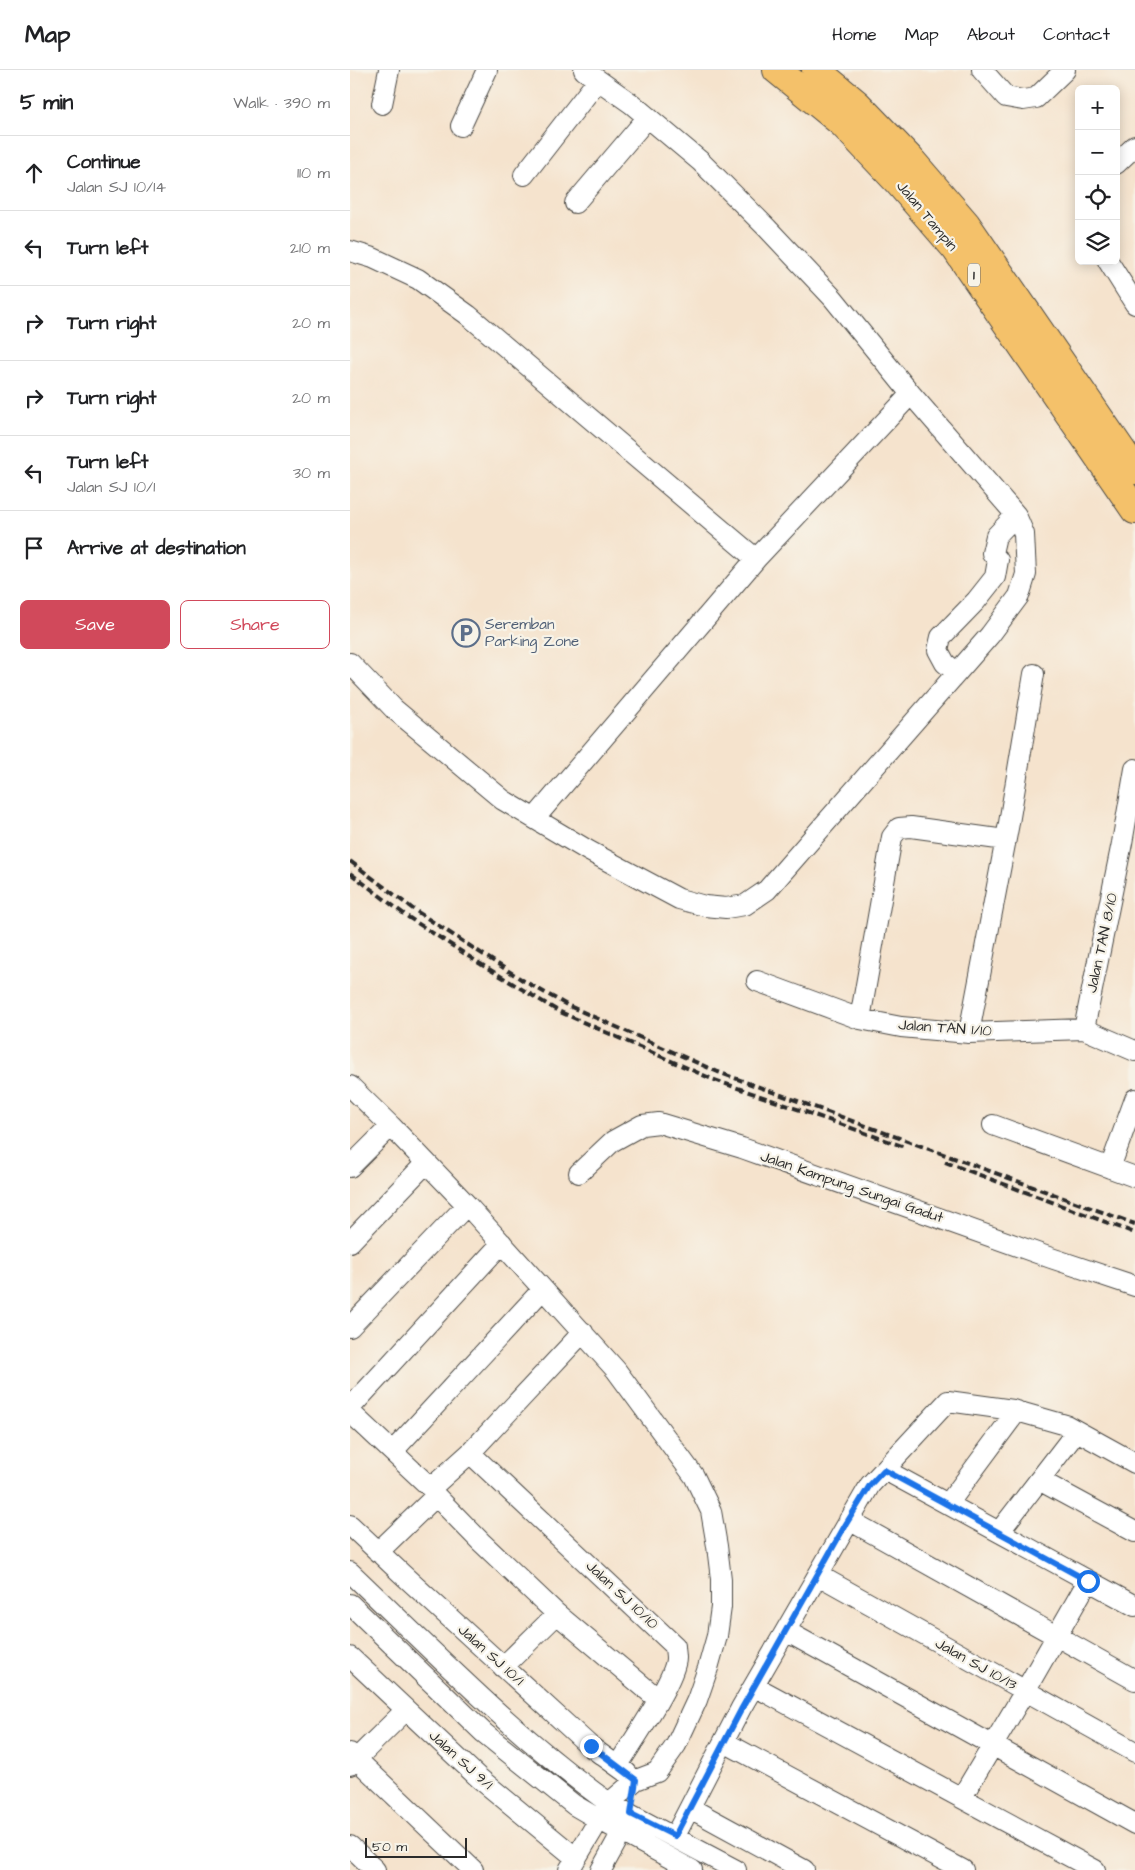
<!DOCTYPE html>
<meta charset="utf-8">
<style>
body{margin:0;font-family:"Architects Daughter",sans-serif;background:#f2f2f2;color:#202124}
.controls{position:absolute;right:15px;top:15px;display:grid;overflow:hidden;border-radius:8px;box-shadow:0 2px 12px #0003}
.controls button{width:45px;height:45px;display:grid;place-items:center;padding:0;border:0;border-bottom:1px solid #e0e0e0;background:#fff;color:#202124;font:25px sans-serif}
.scale{position:absolute;left:15px;bottom:12px;width:102px;box-sizing:border-box;padding-left:5px;border:2px solid #2b2b2b;border-top:0;font-size:14px;line-height:18px;white-space:nowrap;color:#2b2b2b;-webkit-text-stroke:4px #f7f3e8;paint-order:stroke}
.stop{position:absolute;width:15px;height:15px;margin:-11px;border:4px solid #1a73e8;border-radius:50%;background:#fff}
.stop.end{background:#1a73e8;border-color:#fff;box-shadow:0 1px 5px #0008}
.list{margin:0;padding:0;list-style:none}
h2{display:flex;justify-content:space-between;align-items:center;height:65px;margin:0;padding:0 20px;font-size:21px}
h2 small{font-size:16px;font-weight:400;color:#757577}
.list li{display:grid;grid-template-columns:32px 1fr auto;gap:15px;align-items:center;box-sizing:border-box;height:75px;padding:0 20px;border-top:1px solid #e0e0e0}
.list b{display:block;font-size:19px;white-space:nowrap}
.list p{margin:0;font-size:16px;white-space:nowrap;color:#757577}
.list em{font-size:16px;font-style:normal;color:#757577}
.actions{display:flex;gap:10px;padding:15px 20px}
.actions a{flex:1;padding:11px 0;border:1px solid #d1495b;border-radius:8px;text-align:center;font-size:18px;color:#d1495b}
.actions .main{background:#d1495b;color:#fff}
.icon{flex:none;width:28px;height:28px;fill:none;stroke:currentColor;stroke-width:2;stroke-linecap:round;stroke-linejoin:round}
.map{position:relative;flex:none;width:785px;height:1800px;overflow:hidden}
header{display:flex;align-items:center;gap:30px;box-sizing:border-box;height:70px;padding:0 25px;background:#fff;border-bottom:1px solid #e0e0e0}
header strong{font-size:24px}
nav{display:flex;gap:28px;margin-inline-start:auto;font-size:18px}
main{display:flex}
aside{flex:1;background:#fff}
.map>svg:first-child{display:block}
</style>
<header>
<strong>Map</strong>
<nav><a>Home</a><a>Map</a><a>About</a><a>Contact</a></nav>
</header>
<main>
<aside>
<h2>5 min<small>Walk · 390 m</small></h2>
<ul class="list">
<li><svg class="icon" aria-label="ahead" viewBox="0 0 24 24"><path d="M12 20V5M6 11l6-6 6 6"/></svg><div><b>Continue</b><p>Jalan SJ 10/14</p></div><em>110 m</em></li>
<li><svg class="icon" aria-label="left" viewBox="0 0 24 24"><path d="M17 20v-9H6M10 6l-5 5 5 5"/></svg><div><b>Turn left</b></div><em>210 m</em></li>
<li><svg class="icon" aria-label="right" viewBox="0 0 24 24"><path d="M7 20v-9h11M14 6l5 5-5 5"/></svg><div><b>Turn right</b></div><em>20 m</em></li>
<li><svg class="icon" aria-label="right" viewBox="0 0 24 24"><path d="M7 20v-9h11M14 6l5 5-5 5"/></svg><div><b>Turn right</b></div><em>20 m</em></li>
<li><svg class="icon" aria-label="left" viewBox="0 0 24 24"><path d="M17 20v-9H6M10 6l-5 5 5 5"/></svg><div><b>Turn left</b><p>Jalan SJ 10/1</p></div><em>30 m</em></li>
<li><svg class="icon" aria-label="arrive" viewBox="0 0 24 24"><path d="M6 21V4h12l-3 4 3 4H6"/></svg><div><b>Arrive at destination</b></div></li>
</ul>
<div class="actions"><a class="main">Save</a><a>Share</a></div>
</aside>
<div class="map">
<svg width="785" height="1800" viewBox="0 0 785 1800">
<rect width="100%" height="100%" fill="#f7f3e8"/>
<filter id="ink" filterUnits="userSpaceOnUse"><feTurbulence type="fractalNoise" baseFrequency=".02" numOctaves="2"/><feDisplacementMap in="SourceGraphic" scale="10" xChannelSelector="R" yChannelSelector="G"/><feConvolveMatrix kernelMatrix="1 2 1 2 8 2 1 2 1" color-interpolation-filters="sRGB"/></filter>
<filter id="wash" filterUnits="userSpaceOnUse"><feTurbulence type="fractalNoise" baseFrequency=".0096" numOctaves="4" result="noise"/><feDisplacementMap in="SourceGraphic" scale="20" xChannelSelector="R" yChannelSelector="G"/><feGaussianBlur stdDeviation="1.12" result="paint"/><feColorMatrix in="noise" values="0 0 0 0 0 0 0 0 0 0 0 0 0 0 0 0 0 1.4 0 .05"/><feComposite in="paint" operator="in"/></filter>
<g filter="url(#wash)">
<rect width="100%" height="100%" fill="#f5e3cd"/>
</g>
<g filter="url(#ink)">
<g fill="none" stroke-linecap="round" stroke-linejoin="round">
<g stroke="#494743" stroke-width="22">
<path id="minor" d="M632 0 656 27 673 30 686 28 715 0
M32 34 39 0
M111 56 137 0
M766 94 785 76
M174 105 248 10
M225 133 298 47
M0 181 23 188 68 209 118 245 406 489
M758 191 785 234
M0 593 44 639 153 730 239 781 329 829 355 836 376 838 395 835 417 820 640 565 669 526 676 504 674 464 666 445 561 324 483 228 417 158 350 91 282 34 234 0
M606 602 595 593 588 580 591 567 626 531 645 507 648 490 642 483 646 466 666 445
M185 748 406 489 561 324
M407 911 510 949 551 957 619 963 734 959 785 981
M510 949 542 767 549 758 561 757 655 770
M734 959 772 773 785 699
M619 963 659 753 684 604
M0 1016 41 1056 117 1135 266 1300 344 1406 361 1441 367 1476 371 1509V1537L367 1566 358 1598 347 1630 326 1675 307 1702 286 1710 259 1733 219 1800
M643 1055 785 1107
M0 1097 41 1056
M760 1098 785 1029
M229 1103 263 1071 292 1055 309 1053 392 1078 701 1188 785 1216
M0 1172 76 1093
M0 1257 117 1135
M0 1338 152 1173
M0 1342 81 1418 86 1426 131 1472 207 1544 308 1629
M43 1381 193 1219
M120 1383 325 1576C325 1580 326 1584 326 1588 326 1609 281 1674 268 1695
M535 1400 785 1536
M689 1410 785 1462
M81 1418 120 1383 233 1262
M598 1434 667 1341
M499 1450 785 1610
M0 1455 52 1504 241 1677 277 1703
M649 1462 727 1361
M28 1482 86 1426
M0 1502C83 1581 165 1666 259 1733L386 1800
M468 1505 785 1682
M0 1534 134 1663 224 1735 248 1749 342 1800
M436 1561 785 1754
M0 1587 129 1708 226 1788
M153 1597 207 1544
M404 1616 745 1800
M374 1672 613 1800
M0 1683 123 1800
M0 1695 56 1640
M612 1727 675 1621 738 1511
M340 1738 454 1800
M325 1766 391 1638 520 1415 598 1331 663 1340 716 1355 785 1393
M0 1776 25 1800
M251 1800 278 1751"/>
</g>
<g stroke="#494743" stroke-width="30">
<path id="highway" d="M427 0 493 54 548 112 606 179 785 440
M466 0 507 34 560 89 616 154 785 400"/>
</g>
<use href="#minor" stroke="#fff" stroke-width="20"/>
<use href="#highway" stroke="#f4c16a" stroke-width="28"/>
<path stroke="#2b2b2b" stroke-width="4" stroke-dasharray="8 4" stroke-linecap="butt" d="M0 791 63 839 174 911 217 935 368 1002 785 1154
M0 803 58 847 129 893 208 941 362 1009 555 1077
M595 1092 785 1163"/>
</g>
</g>
<g fill="none" stroke-linecap="round" stroke-linejoin="round" filter="url(#ink)">
<path stroke="#1a73e8" stroke-width="6" d="M241 1676 286 1710 281 1744 325 1766 392 1638 496 1454 520 1415 534 1400 738 1511"/>
</g>
<defs>
<g id="parking-ring" transform="scale(1.4375)"><circle r="9.5" fill="#f7f3e8" stroke="#5c6f8a" stroke-width="1.5"/><path d="M-3.5-5.5H1a3.5 3.5 0 0 1 0 7H-1V5.5H-3.5ZM-1-3.4V-.6H.8a1.4 1.4 0 0 0 0-2.8Z" fill="#5c6f8a"/></g>
</defs>
<g fill-rule="evenodd">
<use href="#parking-ring" x="116" y="563"/>
</g>
<g text-anchor="middle" dominant-baseline="central" stroke-width="4.5" stroke-linejoin="round" paint-order="stroke">
<rect fill="#f7f3e8" stroke="#686764" stroke-width="1" x="618" y="193.5" width="12" height="23" rx="4"/>
<g font-size="14" font-weight="bold" fill="#2b2b2b">
<text x="624" y="205">1</text>
</g>
<g font-size="15" fill="#2b2b2b" stroke="#f7f3e8">
<text transform="translate(577 146) rotate(50)">Jalan Tampin</text>
<text transform="translate(752 873) rotate(-78)">Jalan TAN 8/10</text>
<text transform="translate(595 958) rotate(4)">Jalan TAN 1/10</text>
<text transform="translate(502 1117) rotate(19)">Jalan Kampung Sungai Gadut</text>
<text transform="translate(272 1525) rotate(43)">Jalan SJ 10/10</text>
<text transform="translate(141 1585) rotate(42)">Jalan SJ 10/1</text>
<text transform="translate(626 1594) rotate(29)">Jalan SJ 10/13</text>
<text transform="translate(111 1690) rotate(42)">Jalan SJ 9/1</text>
</g>
<g font-size="15" fill="#4e5e75" stroke="#f7f3e8" text-anchor="start">
<text x="135" y="554">Seremban<tspan x="135" dy="17">Parking Zone</tspan></text>
</g>
</g>
</svg>
<div class="controls">
<button>+</button>
<button>−</button>
<button><svg class="icon" aria-label="locate" viewBox="0 0 24 24"><circle cx="12" cy="12" r="6"/><path d="M12 2v4M12 18v4M2 12h4M18 12h4"/></svg></button>
<button><svg class="icon" aria-label="layers" viewBox="0 0 24 24"><path d="M12 4l9 5-9 5-9-5zM3 14l9 5 9-5"/></svg></button>
</div>
<div class="scale">50 m</div>
<div class="stop" style="left:738px;top:1511px"></div>
<div class="stop end" style="left:241px;top:1676px"></div>
</div>
</main>
